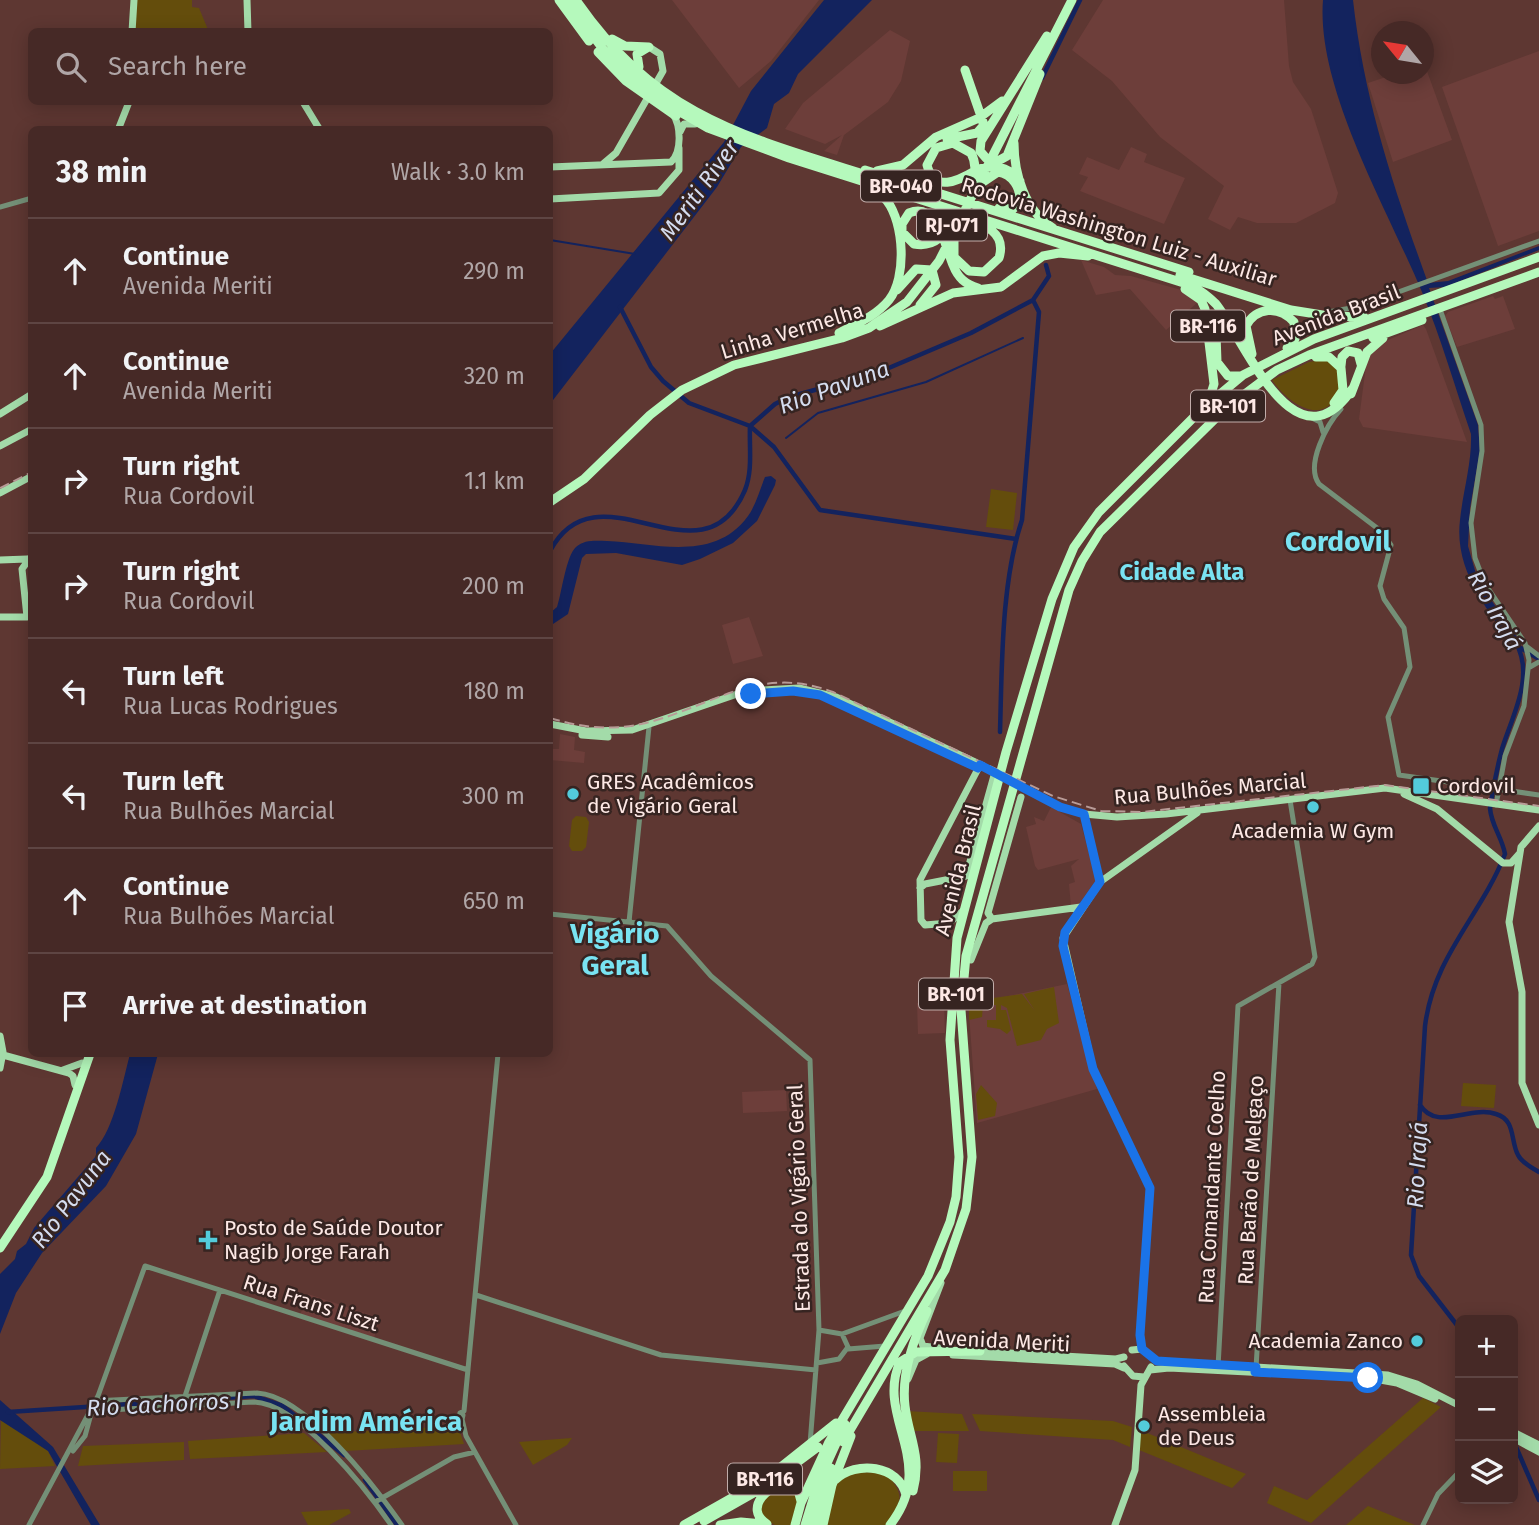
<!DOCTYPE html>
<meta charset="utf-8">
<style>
body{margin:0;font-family:"Fira Sans",sans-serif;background:#503532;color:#f1f3f6}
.controls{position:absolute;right:21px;bottom:21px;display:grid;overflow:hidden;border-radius:10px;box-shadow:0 4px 18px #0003}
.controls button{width:63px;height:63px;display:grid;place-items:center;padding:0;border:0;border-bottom:2px solid #5e4543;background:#462926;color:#f1f3f6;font:35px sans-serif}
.compass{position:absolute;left:1371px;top:21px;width:63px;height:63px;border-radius:50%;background:#462926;box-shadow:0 4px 18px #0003;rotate:300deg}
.stop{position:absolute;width:21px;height:21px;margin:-16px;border:5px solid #1a73e8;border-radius:50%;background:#fff}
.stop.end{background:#1a73e8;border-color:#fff;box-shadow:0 2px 7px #0008}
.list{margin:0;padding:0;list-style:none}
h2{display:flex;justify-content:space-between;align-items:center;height:91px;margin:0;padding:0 28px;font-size:30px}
h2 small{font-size:23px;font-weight:400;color:#b0a6a7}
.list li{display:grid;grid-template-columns:46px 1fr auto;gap:21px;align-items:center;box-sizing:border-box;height:105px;padding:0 28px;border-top:2px solid #5e4543}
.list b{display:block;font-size:26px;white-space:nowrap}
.list p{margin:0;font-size:23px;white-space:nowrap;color:#b0a6a7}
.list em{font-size:23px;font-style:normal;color:#b0a6a7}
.icon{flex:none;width:38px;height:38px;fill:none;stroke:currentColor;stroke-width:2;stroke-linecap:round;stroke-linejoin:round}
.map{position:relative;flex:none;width:1539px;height:1525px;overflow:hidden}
.search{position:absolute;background:#462926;box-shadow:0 4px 18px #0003;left:28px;top:28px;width:525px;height:77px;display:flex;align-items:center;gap:18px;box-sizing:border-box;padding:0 24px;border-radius:10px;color:#b0a6a7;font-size:26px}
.panel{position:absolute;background:#462926;box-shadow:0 4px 18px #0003;left:28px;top:126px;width:525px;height:931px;border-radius:10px}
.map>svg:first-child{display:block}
</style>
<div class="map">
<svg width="1539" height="1525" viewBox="0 0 1539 1525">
<rect width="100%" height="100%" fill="#5e3732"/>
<path fill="#6d3e3a" d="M672 0H819L771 61 739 88Z
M1103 0H1284L1289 66 1293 82 1311 109 1338 193 1335 203 1296 223H1257L1238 217 1230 230 1208 219 1224 186 1160 137 1112 81 1072 50Z
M890 30 910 41 901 81 888 102 844 135 837 155 824 151 842 135 825 144 785 129 803 103Z
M1539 51V231L1498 246 1442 87Z
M1424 63 1452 140 1393 162 1368 83 1395 74H1424Z
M1131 147 1147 154 1144 162 1185 178 1164 224 1080 191 1088 177 1079 174 1087 157 1119 170Z
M1081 260 1104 267 1115 275 1131 276 1185 291 1198 302 1166 330 1130 289 1096 295Z
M1493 296 1495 299 1503 296 1515 329 1457 347 1445 316 1448 312Z
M1423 325 1426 329 1467 442 1363 427 1359 419 1367 358 1381 343Z
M749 617 763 656 733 664 722 625Z
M560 734 575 737 574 750 585 752 584 763 550 760V749H559Z
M1051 807 1081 824 1096 880 1077 907H1071L1069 884 1075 882 1071 866 1079 859 1038 870 1035 866 1026 827 1036 824 1034 817 1044 821Z
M1067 984 1097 1089 977 1123 968 1000 1004 997Z
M944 1001 945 1033 918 1034 917 1003Z
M786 1090 787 1111 743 1113 742 1092Z
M308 1294 380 1318 374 1338 300 1315Z"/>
<path fill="#644d0c" d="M134 0H192V7L199 8 209 32H133Z
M1326 359 1333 362 1342 381C1340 387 1337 397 1333 402 1313 424 1283 396 1272 380L1309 362Z
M991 489 1017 493 1013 530 986 527Z
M576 816 586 817 589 822 586 847 582 851H572L569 846 572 820Z
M1054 987 1059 1023 1047 1029 1041 1040 1017 1046 1007 1008 1001 1005V1010H1006L1011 1030 1007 1034 1000 1029 987 1027V1020H996V1005H983L982 1017 969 1020V1003L972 1001 1022 994 1035 1011 1024 994Z
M1463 1083 1496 1085 1494 1108 1461 1106Z
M981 1085 997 1103 995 1116 978 1120 976 1094Z
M1423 1398 1441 1407 1311 1523 1267 1503 1274 1486 1307 1500Z
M906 1411 962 1414 969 1431H913Z
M972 1414 1113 1421 1132 1427 1130 1447 1113 1440 980 1431Z
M1 1418 48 1451 55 1466 0 1469Z
M458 1426 464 1444 346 1451 325 1433Z
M1140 1430 1246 1474 1232 1488 1139 1450Z
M304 1433 327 1452 190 1459 188 1441Z
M938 1433 959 1434 957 1463 936 1462Z
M572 1438 567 1445 533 1465 519 1442Z
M184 1442V1460L78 1466 83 1446Z
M953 1471H987V1491H953Z
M857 1472 886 1473C906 1497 901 1499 888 1525H824L837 1480Z
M785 1485 799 1495 792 1525H775L758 1516 759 1501Z
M1368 1506 1415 1525H1346Z
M349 1509 351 1513 329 1525H308L301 1512Z"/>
<path fill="#13235e" d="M824 0H872L798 74 789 93 774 104 767 128 741 147 717 187 550 404V354L724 142 751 91Z
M1323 0H1353C1364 100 1394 189 1428 283L1448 281 1539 246V250L1445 287 1429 288 1478 425 1480 451 1470 508 1468 546 1478 581 1521 643 1515 647C1487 610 1454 570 1460 520 1463 491 1472 463 1471 434 1455 387 1441 338 1422 292 1388 210 1316 88 1323 0Z
M771 476 776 480 775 485 757 521 733 543 700 559 682 565 616 553 586 554 582 558 568 614 550 626V613L557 607C562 592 566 556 576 547 585 539 597 541 607 541 655 543 714 563 748 516 756 505 760 489 765 477Z
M130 1054H158L136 1134 106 1186 42 1253 16 1293 0 1334V1274L15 1259 17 1251 26 1244 34 1228 96 1156V1148C114 1129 123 1080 130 1054Z
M0 1400 53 1447 100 1525H91L48 1451 0 1420Z"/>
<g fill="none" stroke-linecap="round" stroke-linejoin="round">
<path stroke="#13235e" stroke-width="2" d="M550 240 635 254
M786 438 818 413 926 382 1023 338"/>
<path stroke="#13235e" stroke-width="4.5" d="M1042 78 1080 0
M620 307 651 367 663 381 689 403 750 426 774 447 820 510 1016 539
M550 551C598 460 702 591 745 490 753 470 749 447 750 426L775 404 789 397 877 373 971 333 1033 300 1049 276 1046 265
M1519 647 1539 659
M1000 732C1002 667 1001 582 1022 520L1039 312 1033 300
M1420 1105C1437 1132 1470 1105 1496 1114 1516 1120 1510 1140 1518 1155 1522 1163 1532 1168 1539 1172
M1460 1329 1419 1276 1411 1255 1425 1026C1434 955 1481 916 1505 854 1502 837 1491 825 1490 808 1493 788 1497 768 1502 749 1512 716 1535 677 1516 643
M8 1412 254 1396 283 1406 344 1455
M1513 1440 1539 1500
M365 1480 397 1525"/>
<path stroke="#749077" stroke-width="5" d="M0 207 32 198
M1328 312 1357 307 1539 241
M1441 312 1481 425 1482 451 1471 523 1475 558 1485 584 1525 643 1529 660 1524 706 1505 756 1496 805
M1341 409C1327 424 1305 465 1319 484L1381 531 1391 545 1380 586 1384 599 1404 628 1410 667 1388 717 1399 775 1539 795
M1312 418 1320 422 1323 432
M1526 646 1539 656
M1530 667 1539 662
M1084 814 1100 882
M550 914 667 926 711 976 810 1060 819 1330 810 1444
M629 922 649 727
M476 1295 661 1355 816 1370
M842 1334 905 1311
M848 1349 885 1346
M817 1363 839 1359 848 1347 842 1334 819 1330
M1218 1367 1238 1006 1312 964 1315 957 1290 800
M1256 1368 1279 983
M185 1396 220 1290
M93 1401 257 1393C306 1395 375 1487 402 1525
M91 1411 253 1402C298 1402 367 1490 391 1525
M462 1419 466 1436 516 1525
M462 1420 463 1415 460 1413 464 1411 498 1054
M73 1451 85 1436 91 1414
M375 1502 454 1457 475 1452
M29 1525 98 1396 145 1266 468 1370
M1423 1525 1438 1494 1460 1471"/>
<path stroke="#a3dba9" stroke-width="7" d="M247 0 248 32
M132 32 134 0
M303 102 320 130
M118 130 129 102
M680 132 684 124H695
M603 164 616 153 663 71 660 54 649 47
M550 167 671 162C682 152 681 126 673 114
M550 199 659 193 679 170V148
M0 414 32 394
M0 446 32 429
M0 493 32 476
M0 560 27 559
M0 617H27L22 569 30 558
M550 724 586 731 632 730 746 691 799 688 836 697 975 762 1060 807 1084 814 1117 817 1166 814 1385 788 1539 810
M582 735 608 737
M1404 794 1437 809 1503 863H1511L1519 854
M1539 826 1521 847 1509 922 1522 992V1083L1539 1125
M920 888 925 884 966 876 995 772
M963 911 949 923 925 925 921 920 920 880 980 765
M992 919 988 913 1021 797
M992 919 1081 907
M971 960 986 923 992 919
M0 1036 3 1052 0 1068
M3 1055 69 1073 73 1076 75 1085
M63 1070 82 1063
M939 1348 923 1346 920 1338 941 1283
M1142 1349 1140 1335 1150 1188 1093 1069 1063 938 1100 882 1197 813
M1132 1350 1142 1349 1157 1361 1388 1375 1417 1384 1460 1406
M975 1351 1116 1359 1124 1357
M953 1355 1115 1364 1124 1368
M1124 1366 1133 1376 1144 1377
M1150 1370 1169 1368 1369 1378 1397 1383 1435 1399
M908 1379 916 1360 927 1354
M1513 1432 1539 1445
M1513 1438 1539 1452
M1115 1525 1135 1470 1141 1385 1151 1367"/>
<path stroke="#b5f9bc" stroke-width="9" d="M559 0 589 41
M566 0 603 49 632 77 670 106 708 128 789 158 1190 285C1200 290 1208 296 1216 304 1245 340 1295 474 1353 388
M576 0C656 116 742 136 870 176
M612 39 625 46 649 47
M598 52 626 81 676 116
M639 67 637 54 647 48
M1040 74 1007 156 998 161 986 158 980 151 981 141 1047 36
M947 139 977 133 984 125 965 70
M1014 143C1014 174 1025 211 1053 228
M865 170 1189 272
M877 171 903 165 936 137 979 118 1002 101
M983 182 998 172C1012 174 1022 188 1019 203L1013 209 999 208
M970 189C974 176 978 166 971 153L953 143 936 148 927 165C934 193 958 181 975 171L979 169C996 164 1009 167 1020 181
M955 217C945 234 936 248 914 244L902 232V224L909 213C937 201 945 246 953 265 958 278 965 284 978 288
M954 239V257L969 271 984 272 999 258C1008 229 978 223 956 215
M1180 275 1291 310 1335 317
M1185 289 1201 300 1205 309 1214 384 1209 400
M897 290 916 269 932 270 936 285 920 305
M1329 316 1364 317
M880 326 953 293 1001 287 1043 256 1059 253 1088 256
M1231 330 1223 327 1216 334 1217 362 1228 376H1241
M839 333C856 324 876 316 889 300 907 278 904 223 887 201 881 193 873 189 865 185
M1373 338 1422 320
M1252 354 1246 326C1256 307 1279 305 1294 322L1295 339 1287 348
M1316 357H1329L1341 368 1343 390 1334 403
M1341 366 1342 357 1348 351 1358 353 1361 364
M1351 394 1367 352 1383 338
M550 502 584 479 650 415 682 390 734 365 842 338 869 328 907 302 939 261 1072 0
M0 1248 47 1177 90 1054
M843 1442 945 1270 966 1209 972 1157 961 1010 966 956 1069 590 1082 561 1100 532 1226 408 1277 370 1309 355 1539 272
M835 1480C856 1460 899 1465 906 1495
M913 1491C922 1455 909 1439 905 1406 901 1373 913 1340 927 1311
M704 1521 764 1487 818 1447
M767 1524C742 1508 770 1482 791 1484L798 1490 801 1501
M684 1525 767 1478 836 1423
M720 1525 741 1522 763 1524
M795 1525 801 1503 829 1442 928 1276 950 1222 956 1197 959 1157 950 1040 957 938 1006 752 1052 599 1074 547 1099 512 1201 410 1243 375 1314 339 1539 257
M805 1525 818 1483 845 1424
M814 1525 831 1468
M823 1525 832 1485 851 1436
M890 1525C939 1463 875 1417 900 1362L916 1352 980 1351"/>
<path stroke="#b89b97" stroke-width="2" stroke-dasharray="10 5" stroke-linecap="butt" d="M0 488 32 472
M550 718C582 728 613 731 646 723 713 706 759 664 833 692L1053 796 1101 811 1142 812 1385 785 1539 806"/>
</g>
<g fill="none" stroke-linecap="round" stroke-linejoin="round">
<path stroke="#1a73e8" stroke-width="9" d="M751 694 793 691 820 695 978 768 980 765 1060 807 1084 814 1100 882 1065 932 1063 946 1093 1069 1150 1188 1140 1335 1142 1349 1157 1361 1256 1367 1255 1372 1368 1378"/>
</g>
<g fill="#53cbdb" stroke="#362421" stroke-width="2.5">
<rect x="1412" y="777" width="18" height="18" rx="3.5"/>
<circle cx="573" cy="794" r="7"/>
<circle cx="1313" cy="807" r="7"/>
<path d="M204.5 1229.5h7v7h7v7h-7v7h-7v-7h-7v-7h7z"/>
<circle cx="1417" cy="1341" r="7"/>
<circle cx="1144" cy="1426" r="7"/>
</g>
<g text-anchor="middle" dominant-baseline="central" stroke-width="5" stroke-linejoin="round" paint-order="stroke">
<g fill="#362421" stroke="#c1adaa" stroke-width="2">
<rect x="861" y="170.5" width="80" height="31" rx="5"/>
<rect x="917" y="209.5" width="70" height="31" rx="5"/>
<rect x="1171" y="310.5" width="74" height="31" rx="5"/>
<rect x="1191" y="390.5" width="74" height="31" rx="5"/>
<rect x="919" y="978.5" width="74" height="31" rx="5"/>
<rect x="728" y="1463.5" width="74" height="31" rx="5"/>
</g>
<g font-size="19" font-weight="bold" fill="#fde8e5">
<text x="901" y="186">BR-040</text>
<text x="952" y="225">RJ-071</text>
<text x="1208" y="326">BR-116</text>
<text x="1228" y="406">BR-101</text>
<text x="956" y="994">BR-101</text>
<text x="765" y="1479">BR-116</text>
</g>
<g font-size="21" fill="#fde8e5" stroke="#362421">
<text transform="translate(1119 232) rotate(17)">Rodovia Washington Luiz - Auxiliar</text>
<text transform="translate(1336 315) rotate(-21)">Avenida Brasil</text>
<text transform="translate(792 331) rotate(-17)">Linha Vermelha</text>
<text transform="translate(1210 789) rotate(-5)">Rua Bulhões Marcial</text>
<text transform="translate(958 870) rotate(-76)">Avenida Brasil</text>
<text transform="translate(1251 1180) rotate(-87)">Rua Barão de Melgaço</text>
<text transform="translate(1212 1187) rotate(-87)">Rua Comandante Coelho</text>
<text transform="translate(799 1198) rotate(-92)">Estrada do Vigário Geral</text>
<text transform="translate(311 1303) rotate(18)">Rua Frans Liszt</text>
<text transform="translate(1002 1341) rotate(3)">Avenida Meriti</text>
</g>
<g font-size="21" fill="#fde8e5" stroke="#362421" text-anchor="start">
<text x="587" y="782">GRES Acadêmicos<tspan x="587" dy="24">de Vigário Geral</tspan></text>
<text x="1437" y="786">Cordovil</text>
<text x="1313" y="831" text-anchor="middle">Academia W Gym</text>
<text x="224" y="1228">Posto de Saúde Doutor<tspan x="224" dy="24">Nagib Jorge Farah</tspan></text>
<text x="1403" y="1341" text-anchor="end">Academia Zanco</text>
<text x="1158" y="1414">Assembleia<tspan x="1158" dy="24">de Deus</tspan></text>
</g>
<g font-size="23" font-style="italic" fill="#d4dcef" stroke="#362421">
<text transform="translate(699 190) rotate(-54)">Meriti River</text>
<text transform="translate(834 387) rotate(-20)">Rio Pavuna</text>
<text transform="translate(1495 610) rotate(61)">Rio Irajá</text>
<text transform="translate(1417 1165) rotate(-87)">Rio Irajá</text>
<text transform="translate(71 1199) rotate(-53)">Rio Pavuna</text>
<text transform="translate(164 1404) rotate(-3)">Rio Cachorros I</text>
</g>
<g font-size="24" font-weight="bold" fill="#79e3f2" stroke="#362421">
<text x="1182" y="572">Cidade Alta</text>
</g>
<g font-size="28" font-weight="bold" fill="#79e3f2" stroke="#362421">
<text x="1338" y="541">Cordovil</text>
<text x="615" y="933">Vigário<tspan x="615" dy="32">Geral</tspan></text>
<text x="366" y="1421">Jardim América</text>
</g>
</g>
</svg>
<div class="controls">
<button>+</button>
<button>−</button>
<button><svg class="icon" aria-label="layers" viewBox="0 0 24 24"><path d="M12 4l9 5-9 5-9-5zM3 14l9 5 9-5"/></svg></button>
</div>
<svg class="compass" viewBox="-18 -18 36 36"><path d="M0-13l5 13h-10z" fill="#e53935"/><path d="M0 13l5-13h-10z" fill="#b0a6a7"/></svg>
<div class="stop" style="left:1368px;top:1378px"></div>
<div class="stop end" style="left:751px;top:694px"></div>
<div class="search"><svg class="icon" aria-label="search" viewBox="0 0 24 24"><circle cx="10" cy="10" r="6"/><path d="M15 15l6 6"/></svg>Search here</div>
<section class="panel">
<h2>38 min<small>Walk · 3.0 km</small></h2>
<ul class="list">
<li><svg class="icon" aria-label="ahead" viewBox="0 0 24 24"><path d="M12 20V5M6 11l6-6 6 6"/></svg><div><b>Continue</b><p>Avenida Meriti</p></div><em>290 m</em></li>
<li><svg class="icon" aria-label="ahead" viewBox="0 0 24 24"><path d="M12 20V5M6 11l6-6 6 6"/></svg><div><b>Continue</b><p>Avenida Meriti</p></div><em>320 m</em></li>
<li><svg class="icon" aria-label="right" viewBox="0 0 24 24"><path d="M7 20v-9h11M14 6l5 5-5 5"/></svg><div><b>Turn right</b><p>Rua Cordovil</p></div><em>1.1 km</em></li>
<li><svg class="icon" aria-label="right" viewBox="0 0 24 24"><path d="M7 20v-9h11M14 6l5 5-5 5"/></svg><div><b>Turn right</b><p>Rua Cordovil</p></div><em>200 m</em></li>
<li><svg class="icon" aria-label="left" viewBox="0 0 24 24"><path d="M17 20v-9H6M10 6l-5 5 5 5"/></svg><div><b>Turn left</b><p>Rua Lucas Rodrigues</p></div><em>180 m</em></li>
<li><svg class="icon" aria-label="left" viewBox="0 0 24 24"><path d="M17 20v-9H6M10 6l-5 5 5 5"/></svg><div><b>Turn left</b><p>Rua Bulhões Marcial</p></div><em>300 m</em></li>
<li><svg class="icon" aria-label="ahead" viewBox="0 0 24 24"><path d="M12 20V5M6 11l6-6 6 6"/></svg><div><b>Continue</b><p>Rua Bulhões Marcial</p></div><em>650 m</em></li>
<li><svg class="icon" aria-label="arrive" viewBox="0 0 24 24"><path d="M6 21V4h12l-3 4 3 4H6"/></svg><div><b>Arrive at destination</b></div></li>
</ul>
</section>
</div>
